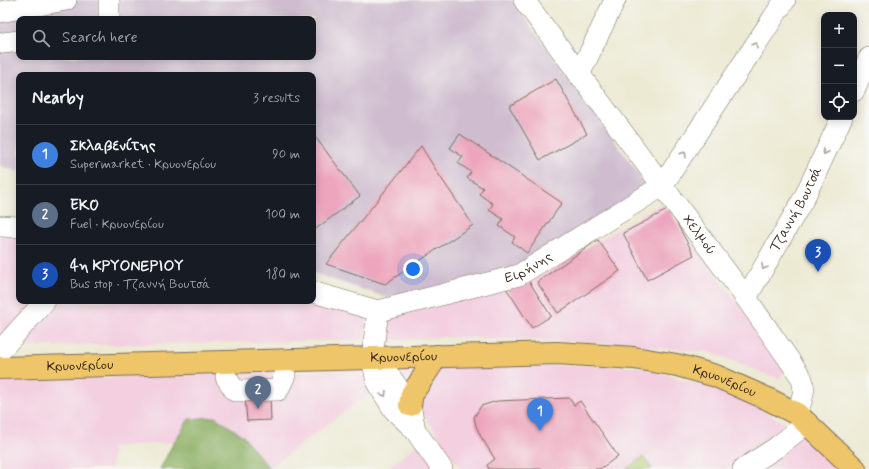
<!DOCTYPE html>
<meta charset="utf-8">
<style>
body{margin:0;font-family:Mynerve,sans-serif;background:#20242c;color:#f1f3f6}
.controls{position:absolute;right:12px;top:12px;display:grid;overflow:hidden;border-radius:8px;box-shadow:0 2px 10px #0003}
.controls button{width:36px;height:36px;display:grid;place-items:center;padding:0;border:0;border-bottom:1px solid #363941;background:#171b24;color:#f1f3f6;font:20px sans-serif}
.you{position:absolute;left:413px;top:269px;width:14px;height:14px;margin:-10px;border:3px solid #fff;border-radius:50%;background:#1a73e8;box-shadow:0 0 0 6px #1a73e833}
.badge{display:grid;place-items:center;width:26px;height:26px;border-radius:50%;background:#0f766e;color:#fff;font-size:13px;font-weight:700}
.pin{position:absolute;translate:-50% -33px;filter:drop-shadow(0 1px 2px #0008)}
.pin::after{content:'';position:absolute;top:21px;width:14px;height:12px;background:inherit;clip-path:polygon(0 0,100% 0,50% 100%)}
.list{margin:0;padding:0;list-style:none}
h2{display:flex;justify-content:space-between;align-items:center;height:52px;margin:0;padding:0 16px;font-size:17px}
h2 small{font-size:13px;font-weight:400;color:#9ea1a6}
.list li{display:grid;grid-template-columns:26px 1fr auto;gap:12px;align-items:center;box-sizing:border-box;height:60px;padding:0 16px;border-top:1px solid #363941}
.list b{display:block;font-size:15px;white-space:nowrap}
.list p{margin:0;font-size:13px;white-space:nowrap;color:#9ea1a6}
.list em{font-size:13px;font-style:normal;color:#9ea1a6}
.icon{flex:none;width:22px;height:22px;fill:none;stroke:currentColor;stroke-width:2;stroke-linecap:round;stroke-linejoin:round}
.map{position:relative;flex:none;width:869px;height:469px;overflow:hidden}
.search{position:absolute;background:#171b24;box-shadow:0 2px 10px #0003;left:16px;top:16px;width:300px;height:44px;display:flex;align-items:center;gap:10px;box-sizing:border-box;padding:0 14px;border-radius:8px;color:#9ea1a6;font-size:15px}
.panel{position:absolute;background:#171b24;box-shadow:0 2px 10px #0003;left:16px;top:72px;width:300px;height:232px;border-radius:8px}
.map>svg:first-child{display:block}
</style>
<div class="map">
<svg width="869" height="469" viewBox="0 0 869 469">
<rect width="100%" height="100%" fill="#f6f6f2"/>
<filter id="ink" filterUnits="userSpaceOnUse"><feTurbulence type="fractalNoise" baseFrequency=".025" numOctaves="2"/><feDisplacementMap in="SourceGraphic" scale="8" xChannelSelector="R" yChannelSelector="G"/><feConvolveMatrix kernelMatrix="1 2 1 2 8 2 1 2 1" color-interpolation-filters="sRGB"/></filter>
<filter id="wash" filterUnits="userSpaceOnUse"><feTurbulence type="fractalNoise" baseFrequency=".012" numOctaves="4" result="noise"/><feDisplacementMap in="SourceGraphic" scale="16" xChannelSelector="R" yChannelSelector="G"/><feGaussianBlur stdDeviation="0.9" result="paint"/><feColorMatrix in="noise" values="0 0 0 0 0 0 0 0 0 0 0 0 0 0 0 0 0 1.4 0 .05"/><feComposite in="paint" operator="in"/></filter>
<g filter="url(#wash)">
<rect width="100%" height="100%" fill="#edead4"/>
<path fill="#f3cfe0" d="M662 203 787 368 779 379 710 352 588 342 444 337 382 341 385 318 496 291 545 272Z
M0 235 19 236V301H312L367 318 364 340 0 347Z
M543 365 641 367 735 395 808 436 821 449 836 469H652L643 457 626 469H461L390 366Z
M366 369 377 388 269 468 243 436 189 419 174 442 113 447 111 469H0V381Z
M420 442 438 469H386Z"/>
<path fill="#cfbdcf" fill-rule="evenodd" d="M0 0H512L648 187 520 267 388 298 313 273V75H19V172L0 166ZM19 19H313V57H19Z"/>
<path fill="#b4ce74" stroke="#787c49" d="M643 457 652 469H626Z"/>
<path fill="#8fb166" stroke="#656e42" d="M215 417 243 436 269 468 268 469H160L174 442 189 419Z"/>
<g id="blocks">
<path fill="#eda5bd" d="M556 79 587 134 540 160 509 106Z
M313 134 360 196 313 231Z
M460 134 562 203 527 253 512 242 515 237 499 226 503 219 489 210 493 204 479 194 483 188 467 178 471 172 458 163 463 157 450 148Z
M421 146 439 175 473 225 385 284 326 264Z
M669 209 694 255 647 280 623 233Z
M598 240 620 271 558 313 537 282Z
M525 275 551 316 532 328 506 288Z
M270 397 271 420 247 421 245 398Z
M569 398 574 405 580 401 618 456 600 469H489L487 465 495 459 481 437 476 426 474 417 481 406 497 401Z"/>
</g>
</g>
<g filter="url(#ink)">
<use href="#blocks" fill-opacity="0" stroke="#796d5e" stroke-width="1"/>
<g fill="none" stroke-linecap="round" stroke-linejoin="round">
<g stroke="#796d5e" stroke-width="22">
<g id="minor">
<path id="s1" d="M524 0 746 298 801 377C807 390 801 401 797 414"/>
<path d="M0 12 66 0"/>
<path d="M109 19V0"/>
<path d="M3 43 19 41"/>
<path d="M579 75 615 0"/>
<path d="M854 91 869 58"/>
<path d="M0 226 19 227"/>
<path d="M313 292 378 311"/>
<path id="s2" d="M746 298 804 198 842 117"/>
<path id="s3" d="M378 311 519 275 662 186 785 0"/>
<path d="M0 351 45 301"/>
<path d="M372 357 389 375 410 405 415 430 394 410 377 383 372 357 378 311"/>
<path d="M226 377 235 391 278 390 285 375"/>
<path d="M415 430 442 469"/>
<path d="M743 469 777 447 807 423"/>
</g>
</g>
<g stroke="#796d5e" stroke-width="24">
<g id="major">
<path id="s4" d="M0 368 557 353 634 358 677 365 716 376 768 399 797 414 855 469"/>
<path d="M410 405 412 394 437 356"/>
</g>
</g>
<use href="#minor" stroke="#fff" stroke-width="21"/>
<use href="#major" stroke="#eec569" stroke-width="22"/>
</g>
<defs><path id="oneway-chevron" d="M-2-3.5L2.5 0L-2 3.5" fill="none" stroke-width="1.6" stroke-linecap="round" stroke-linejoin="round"/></defs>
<g stroke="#a79f9a">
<use href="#oneway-chevron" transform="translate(755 45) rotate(-57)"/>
<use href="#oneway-chevron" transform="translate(825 152) rotate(115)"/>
<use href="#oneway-chevron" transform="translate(684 154) rotate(-57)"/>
<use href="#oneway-chevron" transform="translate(764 267) rotate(120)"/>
<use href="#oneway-chevron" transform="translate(384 394) rotate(59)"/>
</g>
</g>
<g text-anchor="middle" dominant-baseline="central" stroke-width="4" stroke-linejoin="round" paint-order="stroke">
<g font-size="14" fill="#3b2a1e" stroke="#f6f6f2">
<text stroke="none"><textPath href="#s2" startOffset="102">Τζαννή Βουτσά</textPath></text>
<text stroke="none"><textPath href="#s1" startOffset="293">Χελμού</textPath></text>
<text stroke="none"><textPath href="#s3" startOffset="157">Ειρήνης</textPath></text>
<text stroke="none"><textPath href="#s4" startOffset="404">Κρυονερίου</textPath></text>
<text stroke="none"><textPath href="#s4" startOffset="80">Κρυονερίου</textPath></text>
<text stroke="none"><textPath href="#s4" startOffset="728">Κρυονερίου</textPath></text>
</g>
</g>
</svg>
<div class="controls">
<button>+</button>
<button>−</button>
<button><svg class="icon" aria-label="locate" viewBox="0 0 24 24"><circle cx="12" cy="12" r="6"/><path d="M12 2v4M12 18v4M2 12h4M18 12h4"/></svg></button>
</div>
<div class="you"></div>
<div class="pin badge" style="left:540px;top:431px;background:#3f7fe0">1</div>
<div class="pin badge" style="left:258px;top:409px;background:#5c6f8a">2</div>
<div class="pin badge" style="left:818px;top:272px;background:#1a4fb4">3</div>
<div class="search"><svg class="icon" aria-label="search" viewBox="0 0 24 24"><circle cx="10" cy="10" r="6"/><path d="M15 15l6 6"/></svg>Search here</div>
<section class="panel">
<h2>Nearby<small>3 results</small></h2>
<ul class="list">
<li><span class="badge" style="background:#3f7fe0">1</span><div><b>Σκλαβενίτης</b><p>Supermarket · Κρυονερίου</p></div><em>90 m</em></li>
<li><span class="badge" style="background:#5c6f8a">2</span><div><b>EKO</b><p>Fuel · Κρυονερίου</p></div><em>100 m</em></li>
<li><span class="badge" style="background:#1a4fb4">3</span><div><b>4η ΚΡΥΟΝΕΡΙΟΥ</b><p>Bus stop · Τζαννή Βουτσά</p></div><em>180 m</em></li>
</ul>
</section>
</div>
